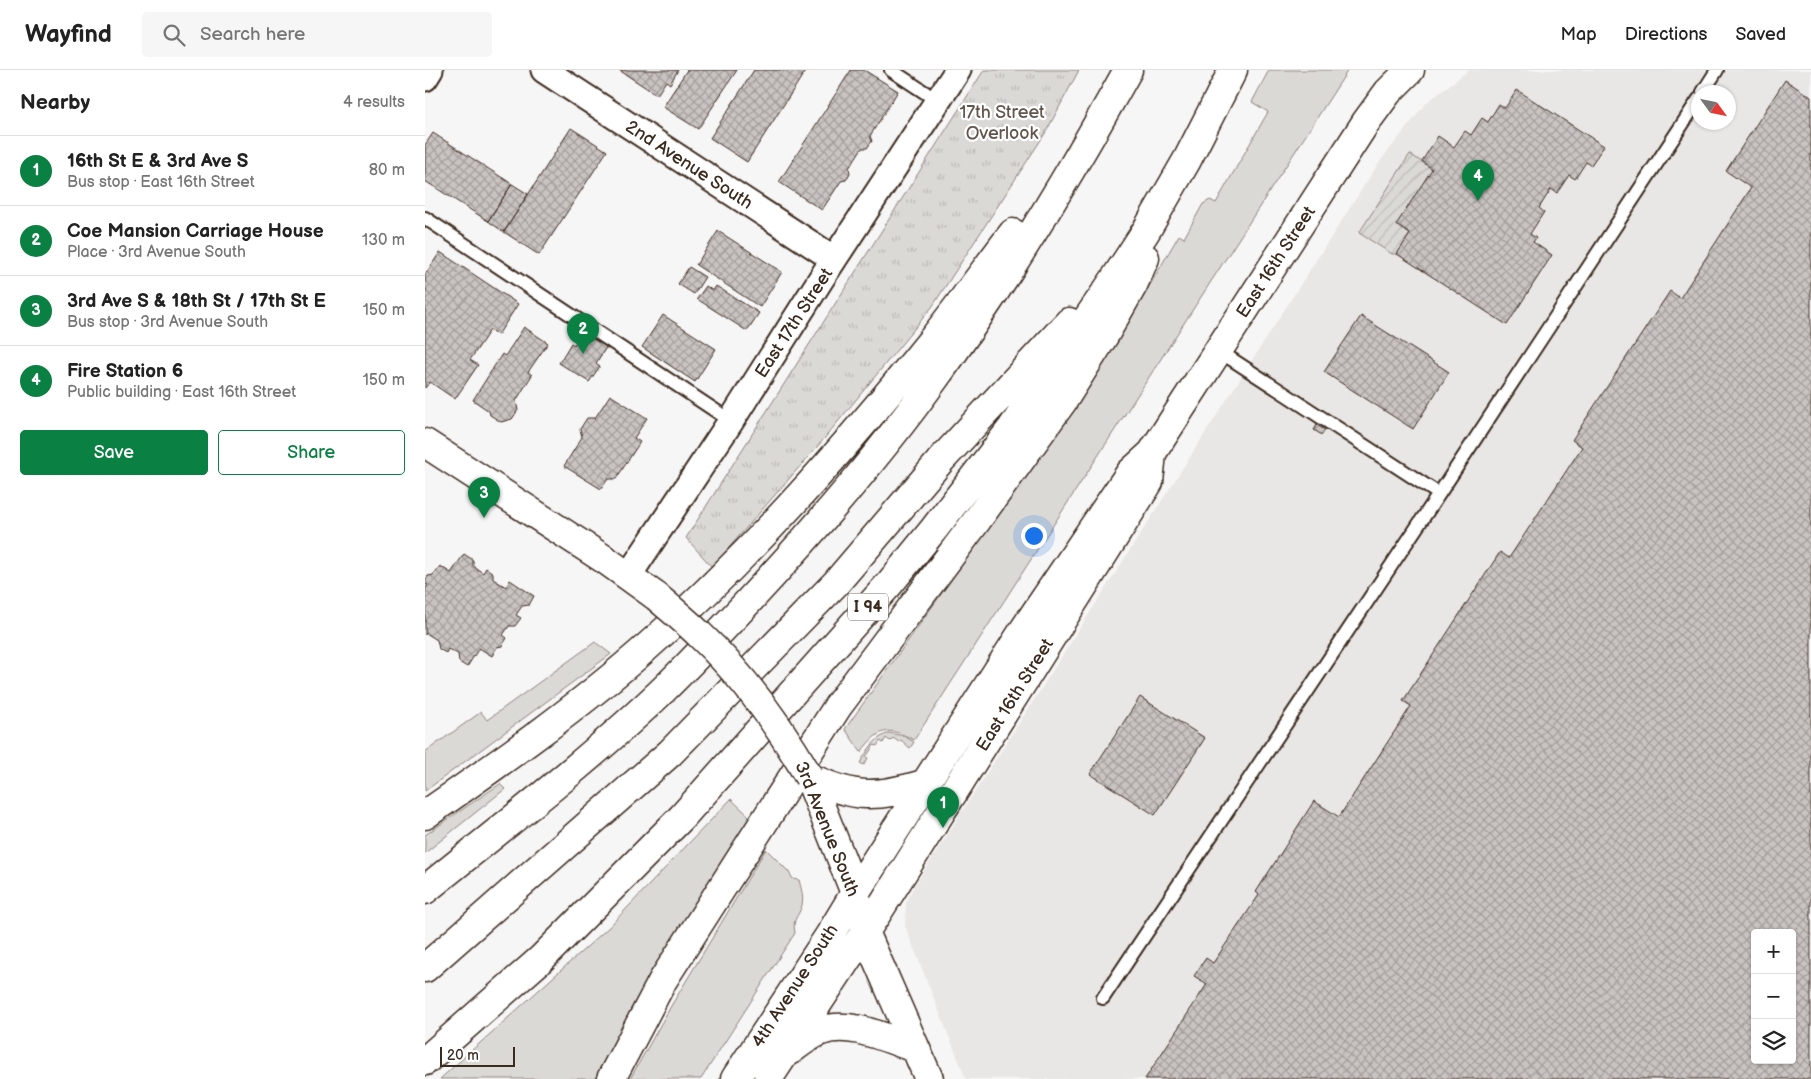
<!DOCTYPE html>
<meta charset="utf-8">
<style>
body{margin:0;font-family:"Balsamiq Sans",sans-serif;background:#f6f6f6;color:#222}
.controls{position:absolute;right:15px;bottom:15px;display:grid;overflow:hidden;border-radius:5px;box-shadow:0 1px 4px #0004}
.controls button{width:45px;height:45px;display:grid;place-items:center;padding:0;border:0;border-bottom:1px solid #e0e0e0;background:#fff;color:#222;font:25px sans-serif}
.compass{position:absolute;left:1266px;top:15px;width:45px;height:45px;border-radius:50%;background:#fff;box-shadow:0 1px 4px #0004;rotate:123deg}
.scale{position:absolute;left:15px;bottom:12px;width:75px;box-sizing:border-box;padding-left:5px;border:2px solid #3b2a1e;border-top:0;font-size:14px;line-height:18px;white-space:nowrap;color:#3b2a1e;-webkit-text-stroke:4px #fff;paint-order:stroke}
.you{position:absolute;left:608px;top:465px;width:18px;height:18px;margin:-12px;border:4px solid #fff;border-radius:50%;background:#1a73e8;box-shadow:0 0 0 8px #1a73e833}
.badge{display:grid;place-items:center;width:32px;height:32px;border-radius:50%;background:#0b8043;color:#fff;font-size:16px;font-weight:700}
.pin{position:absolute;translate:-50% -41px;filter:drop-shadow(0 1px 2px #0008)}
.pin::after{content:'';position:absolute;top:26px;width:18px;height:15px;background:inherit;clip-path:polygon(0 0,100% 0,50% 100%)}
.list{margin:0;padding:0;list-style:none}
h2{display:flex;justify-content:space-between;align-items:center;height:65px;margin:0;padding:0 20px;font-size:21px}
h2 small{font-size:16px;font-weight:400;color:#767676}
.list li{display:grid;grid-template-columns:32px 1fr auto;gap:15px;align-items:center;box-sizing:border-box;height:70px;padding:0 20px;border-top:1px solid #e0e0e0}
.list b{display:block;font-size:19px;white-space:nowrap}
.list p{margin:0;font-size:16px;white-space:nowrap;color:#767676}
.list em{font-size:16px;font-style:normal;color:#767676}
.actions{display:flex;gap:10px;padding:15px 20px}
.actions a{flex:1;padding:11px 0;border:1px solid #0b8043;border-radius:5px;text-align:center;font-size:18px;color:#0b8043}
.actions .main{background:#0b8043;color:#fff}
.icon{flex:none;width:28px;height:28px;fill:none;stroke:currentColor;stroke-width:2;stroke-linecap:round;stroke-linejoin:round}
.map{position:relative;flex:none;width:1386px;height:1009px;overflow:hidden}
header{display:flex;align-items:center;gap:30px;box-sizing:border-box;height:70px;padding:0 25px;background:#fff;border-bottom:1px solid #e0e0e0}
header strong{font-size:24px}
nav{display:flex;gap:28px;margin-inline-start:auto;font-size:18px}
.search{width:350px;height:45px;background:#f6f6f6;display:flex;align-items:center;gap:12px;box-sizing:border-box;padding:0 18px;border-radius:5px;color:#767676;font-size:19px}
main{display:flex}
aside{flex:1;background:#fff}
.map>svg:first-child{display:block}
</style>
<header>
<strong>Wayfind</strong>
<div class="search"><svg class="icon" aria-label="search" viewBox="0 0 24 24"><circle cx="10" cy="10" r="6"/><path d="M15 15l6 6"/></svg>Search here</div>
<nav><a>Map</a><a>Directions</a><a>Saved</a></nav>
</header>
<main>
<aside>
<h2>Nearby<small>4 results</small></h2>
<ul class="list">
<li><span class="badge">1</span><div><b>16th St E &amp; 3rd Ave S</b><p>Bus stop · East 16th Street</p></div><em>80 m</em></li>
<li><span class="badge">2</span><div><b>Coe Mansion Carriage House</b><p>Place · 3rd Avenue South</p></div><em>130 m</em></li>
<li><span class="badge">3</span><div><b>3rd Ave S &amp; 18th St / 17th St E</b><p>Bus stop · 3rd Avenue South</p></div><em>150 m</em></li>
<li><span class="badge">4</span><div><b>Fire Station 6</b><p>Public building · East 16th Street</p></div><em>150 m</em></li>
</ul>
<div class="actions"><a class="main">Save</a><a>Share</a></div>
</aside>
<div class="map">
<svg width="1386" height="1009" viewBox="0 0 1386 1009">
<defs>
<pattern id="park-tufts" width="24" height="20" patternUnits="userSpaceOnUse" patternTransform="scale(1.25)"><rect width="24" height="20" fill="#dbd9d6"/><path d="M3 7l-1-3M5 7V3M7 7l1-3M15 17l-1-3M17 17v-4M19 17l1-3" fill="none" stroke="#bdbab7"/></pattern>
<pattern id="garden-furrows" width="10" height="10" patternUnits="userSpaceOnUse" patternTransform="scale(1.25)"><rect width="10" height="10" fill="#dbd9d6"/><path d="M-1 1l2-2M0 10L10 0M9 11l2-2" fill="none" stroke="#bdbab7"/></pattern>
<pattern id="building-cross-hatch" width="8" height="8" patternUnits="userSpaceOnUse" patternTransform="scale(1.25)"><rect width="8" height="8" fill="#c9c3c1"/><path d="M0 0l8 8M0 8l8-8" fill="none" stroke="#a49f9c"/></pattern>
</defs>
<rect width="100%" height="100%" fill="#f7f6f6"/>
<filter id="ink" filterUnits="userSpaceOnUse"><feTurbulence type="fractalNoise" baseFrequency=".02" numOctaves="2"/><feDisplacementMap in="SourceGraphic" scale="10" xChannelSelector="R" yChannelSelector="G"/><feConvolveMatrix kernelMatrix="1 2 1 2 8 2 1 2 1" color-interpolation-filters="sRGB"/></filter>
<g filter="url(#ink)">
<path fill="#e9e7e6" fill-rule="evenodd" d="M1044 0H1386V1009H541L480 856 481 833 488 818 953 94 1002 32ZM1274 22H1304V52H1274ZM1330 863H1367V990H1330Z"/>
<path fill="#dbd9d6" stroke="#8b827a" d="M844 0H923L489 670C463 656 454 658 436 682L420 659 629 366 697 263 754 165 759 168 778 134 785 130 791 133 843 42 827 32Z
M170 572 186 584 0 721V682L56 642 62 650Z
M464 663 479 666 489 672 485 678 476 670 474 672 468 668 465 671 461 668 458 673 455 671 452 676 449 675 441 687 443 688 439 695 435 693C443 680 449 668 464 663Z
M75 714 80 719 0 783V765Z
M306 729 325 747 231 904 174 1009H15L184 857Z
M341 779 363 801 368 809 374 810C376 818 379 827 377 835 373 849 367 847 370 863L276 1009H205L246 936Z"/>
<path fill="url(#park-tufts)" stroke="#8b827a" d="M559 0H654L621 62 507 237 398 370 287 497 261 468Z"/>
<path fill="url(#garden-furrows)" stroke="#8b827a" d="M985 84 1007 99 985 164 972 184H967L934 163Z"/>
<path fill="url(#building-cross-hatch)" stroke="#3b2a1e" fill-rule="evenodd" d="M194 0H253L245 14 241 11 232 25Z
M262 0H312L273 59 238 37Z
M329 0H381L322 92 285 68Z
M426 0H439L473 21 445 66 447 71 442 78H437L424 98 425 103 421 110 416 111 397 140 354 112Z
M1360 10 1386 27V1009H720L782 914 769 906 781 888 788 893 834 825 831 822 889 731 914 747 986 636 978 631 1075 482 1084 488 1157 377 1147 370 1245 221 1255 228 1326 118 1301 101ZM1330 863H1367V990H1330Z
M1092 20 1179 76 1166 95 1161 92 1150 109 1144 105 1132 123 1126 119 1114 138 1119 142 1105 164 1111 168 1108 172 1127 185 1082 255 972 184 985 164 971 155 1007 99 997 91 1013 66 1029 77 1040 61 1046 65 1057 48 1063 52 1074 34 1080 38Z
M146 58 182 81 114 185 79 162Z
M8 63 87 114 63 151 0 111V75Z
M87 114 103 124 79 162 63 151Z
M293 161 357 202 335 237 271 195Z
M15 182 93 234 73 265 65 260 45 290 53 295 30 329 5 312 0 318V224L2 220 0 218V205Z
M264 197 280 207 269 224 253 214Z
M281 216 288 221 291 216 334 243 322 261 272 229Z
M238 245 291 279 270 312 217 277Z
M936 246 1024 302 988 359 899 302Z
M99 257 123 273 103 302 107 305 91 331 93 340 87 349 76 352 65 345 64 341 48 330 77 284 80 286Z
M158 261 182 276 171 293 175 296 164 312 134 293 146 273 149 275Z
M185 325 222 348 209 368 215 372 191 409H183L176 419 139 396 157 367 155 359 162 348H170Z
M892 355 900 360 897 365 889 360Z
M39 484 48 490V496L58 503 61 498 68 503V509L81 517 85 510 109 526 104 535 97 536 91 545 96 548 90 556H84L78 565 82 568 77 576 72 577 67 586 54 578 42 597 34 592 33 584 23 579 21 583 14 579 12 570 1 563 0 565V519L3 515 0 514V511L3 506 8 505 15 496 26 503Z
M715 627 780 668 730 745 665 704Z"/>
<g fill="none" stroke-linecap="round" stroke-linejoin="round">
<g stroke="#3b2a1e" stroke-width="16">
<path id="lane" d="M466 0 513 31
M1278 22 1292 0
M0 148 306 351
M794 281 1014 424
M678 928 1014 424 1274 29"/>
</g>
<g stroke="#3b2a1e" stroke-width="29">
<path id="street" d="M119 0 409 189
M0 8 5 0
M204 505 306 351 396 209 533 0"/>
</g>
<g stroke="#3b2a1e" stroke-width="31">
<path id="secondary" d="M0 373 182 491 232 527
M384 707 430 823 440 862 504 1009
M384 707C431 729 450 728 499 714
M366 980C375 973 385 965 396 961 425 950 462 969 490 978
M310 1009 404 866 430 823 598 561 705 403 727 383 941 52 963 22 985 0
M343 1009 453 842 724 412 727 383"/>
</g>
<g stroke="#3b2a1e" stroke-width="31">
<path id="highway" d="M0 745C76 692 153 638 223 576 327 484 420 378 507 270 535 235 561 198 588 163
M0 820C79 756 161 693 235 623 265 594 294 563 322 533 387 463 449 392 505 315 579 215 643 108 703 0
M0 898 245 683 411 513 517 389 644 252
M0 991 116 889 257 747 465 513 509 459 587 358 689 210 721 161 762 90 808 0
M186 1009 238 910 413 636 550 453 638 331 679 266 708 215 720 188"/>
</g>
<use href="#lane" stroke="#fff" stroke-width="12"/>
<use href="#street" stroke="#fff" stroke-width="25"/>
<use href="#secondary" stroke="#fff" stroke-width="28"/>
<use href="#highway" stroke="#fff" stroke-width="28"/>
<g stroke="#3b2a1e" stroke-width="31" stroke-linecap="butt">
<path id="secondary-bridge" d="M232 527C247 540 262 552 275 565 318 606 355 656 384 707"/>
</g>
<use href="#secondary-bridge" stroke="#fff" stroke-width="28"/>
</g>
</g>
<g text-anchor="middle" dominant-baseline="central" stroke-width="4.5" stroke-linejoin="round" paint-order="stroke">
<rect fill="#fff" stroke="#766a62" stroke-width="1" x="423" y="523.5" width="40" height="27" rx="4"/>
<g font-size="16" font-weight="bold" fill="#3b2a1e">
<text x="443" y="537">I 94</text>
</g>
<g font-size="18" fill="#63564c" stroke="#fff">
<text x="577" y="42">17th Street<tspan x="577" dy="21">Overlook</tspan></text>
</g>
<g font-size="18" fill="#3b2a1e" stroke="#fff">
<text transform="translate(264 95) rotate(33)">2nd Avenue South</text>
<text transform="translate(851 192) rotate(-57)">East 16th Street</text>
<text transform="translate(369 253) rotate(-57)">East 17th Street</text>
<text transform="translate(590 625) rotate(-58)">East 16th Street</text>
<text transform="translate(402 759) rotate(68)">3rd Avenue South</text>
<text transform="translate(370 916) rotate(-57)">4th Avenue South</text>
</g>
</g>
</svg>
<div class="controls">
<button>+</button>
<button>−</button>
<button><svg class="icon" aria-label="layers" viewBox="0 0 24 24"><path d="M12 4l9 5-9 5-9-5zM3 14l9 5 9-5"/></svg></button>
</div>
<svg class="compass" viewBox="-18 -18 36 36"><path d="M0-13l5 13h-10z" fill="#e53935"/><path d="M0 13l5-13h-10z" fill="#767676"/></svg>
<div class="scale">20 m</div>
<div class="you"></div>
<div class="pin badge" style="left:518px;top:758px">1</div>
<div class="pin badge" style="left:158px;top:284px">2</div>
<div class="pin badge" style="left:59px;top:448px">3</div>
<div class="pin badge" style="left:1053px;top:131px">4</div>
</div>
</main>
